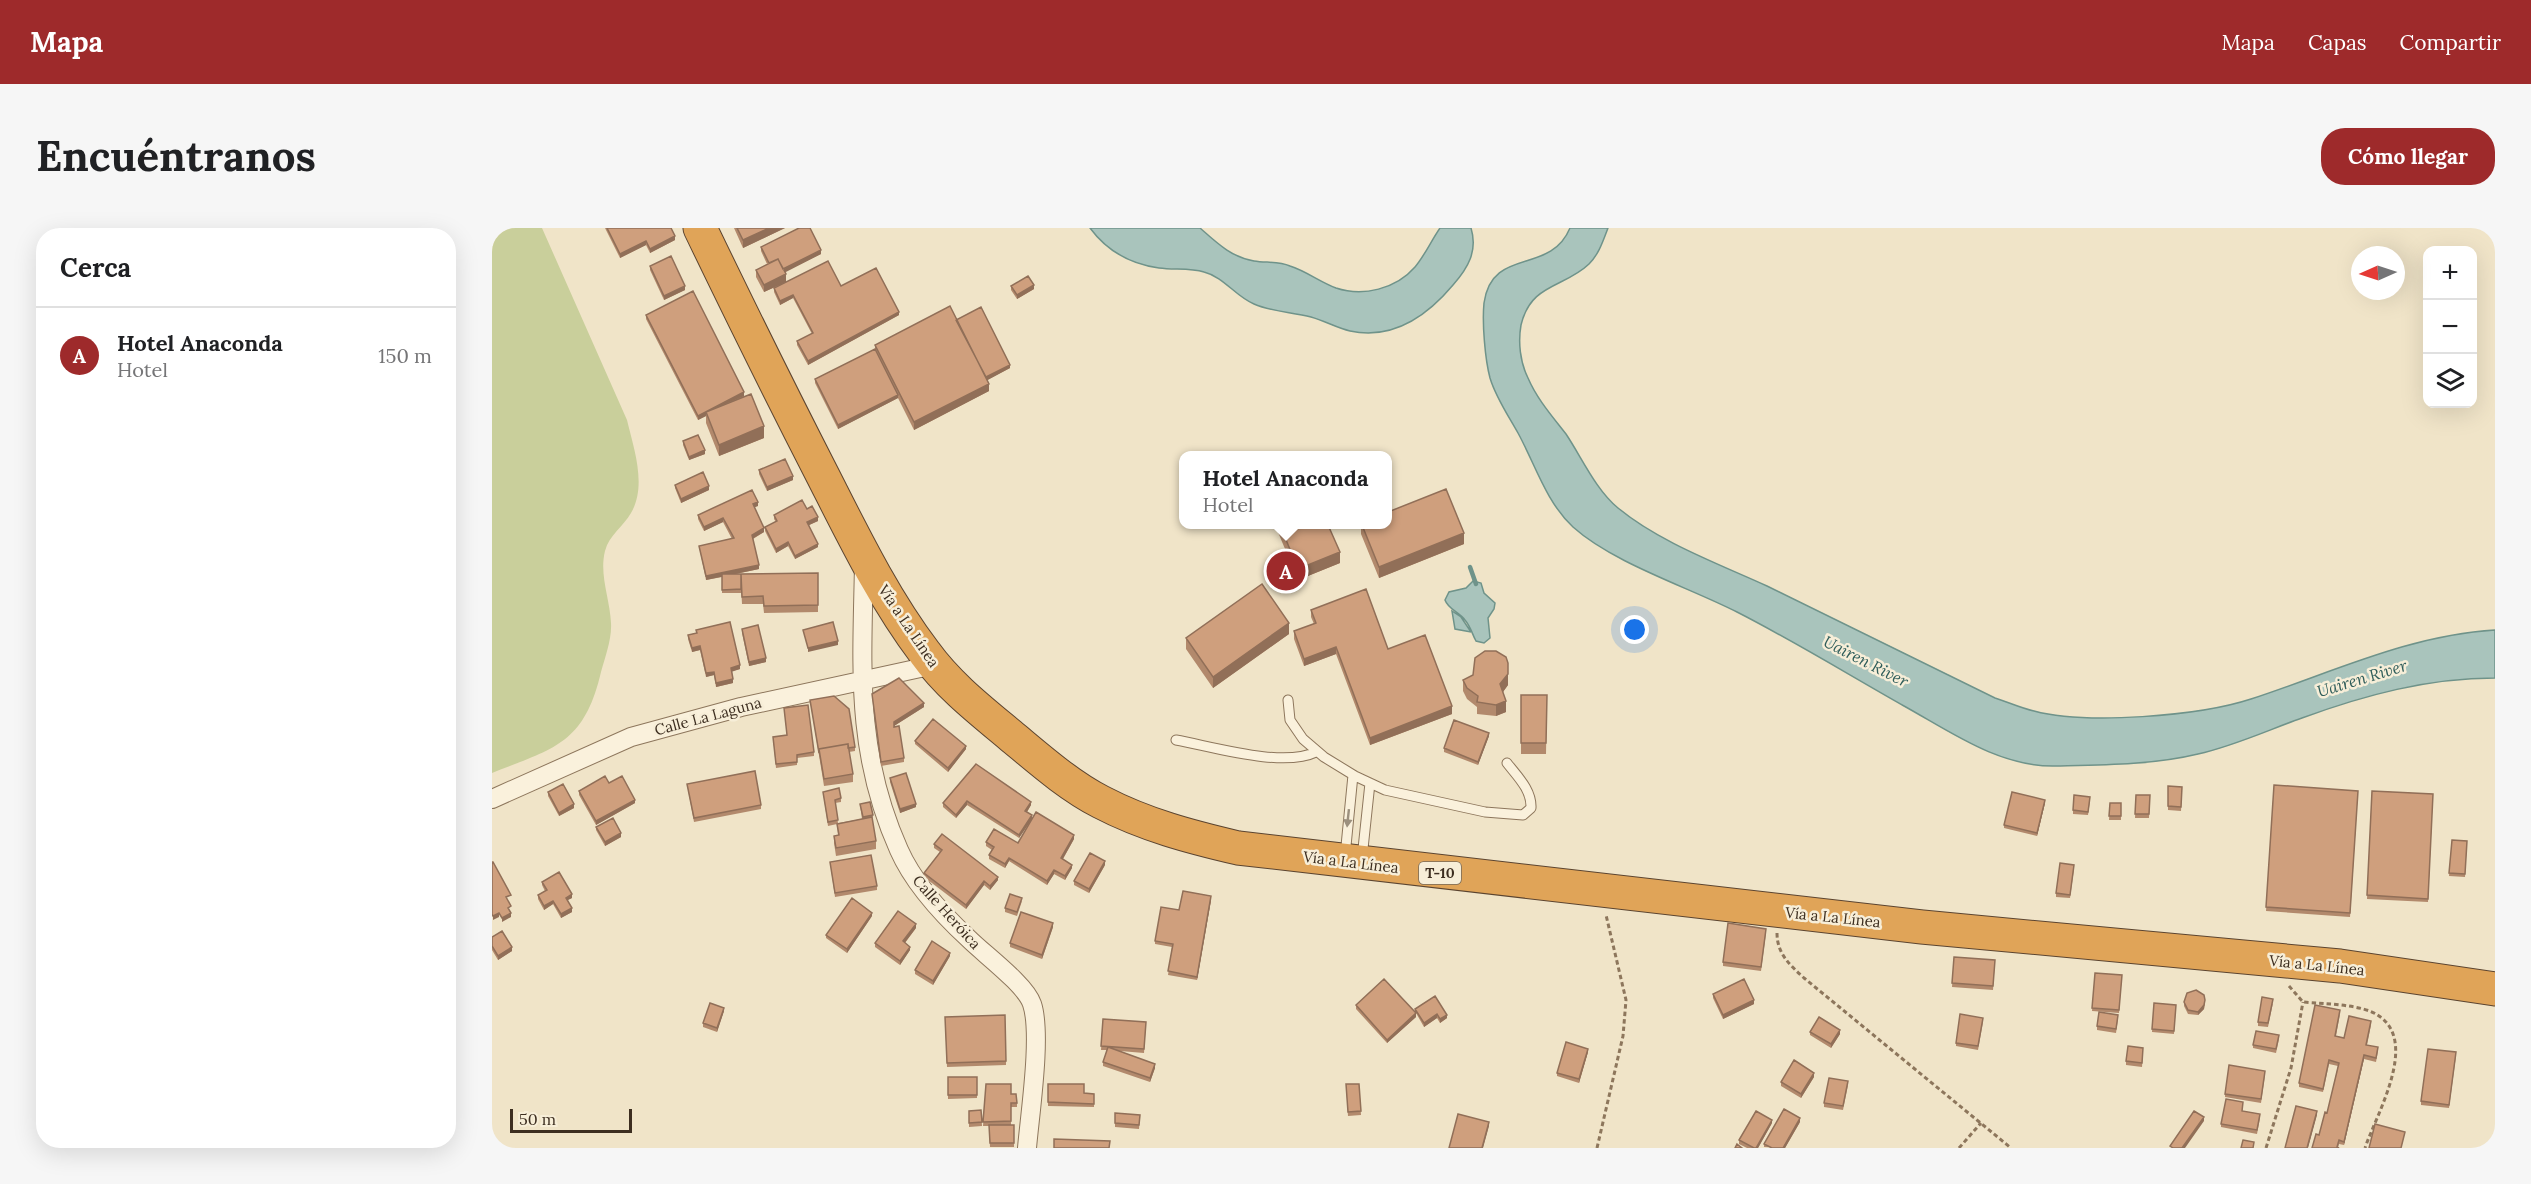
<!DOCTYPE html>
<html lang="es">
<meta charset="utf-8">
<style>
body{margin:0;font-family:Lora,serif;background:#f6f6f6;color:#202124}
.controls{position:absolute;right:18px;top:18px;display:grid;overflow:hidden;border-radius:12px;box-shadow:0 6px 24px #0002}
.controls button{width:54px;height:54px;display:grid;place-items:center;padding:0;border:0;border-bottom:2px solid #e0e0e0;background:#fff;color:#202124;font:30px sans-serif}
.compass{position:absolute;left:1859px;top:18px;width:54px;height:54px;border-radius:50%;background:#fff;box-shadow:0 6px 24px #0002;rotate:267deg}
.scale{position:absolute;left:18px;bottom:15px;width:122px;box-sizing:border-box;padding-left:6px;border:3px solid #3d2e20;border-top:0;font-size:16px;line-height:21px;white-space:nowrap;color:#3d2e20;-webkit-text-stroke:4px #f7eed8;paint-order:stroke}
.you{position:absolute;left:1143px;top:402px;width:21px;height:21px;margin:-15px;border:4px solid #fff;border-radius:50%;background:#1a73e8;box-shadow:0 0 0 9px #1a73e833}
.badge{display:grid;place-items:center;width:39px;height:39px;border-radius:50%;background:#9e2a2b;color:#fff;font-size:20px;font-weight:700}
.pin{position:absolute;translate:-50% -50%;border:3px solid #fff;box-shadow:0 2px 6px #0006}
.popup{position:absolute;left:687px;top:223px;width:213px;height:78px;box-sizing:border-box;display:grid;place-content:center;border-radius:12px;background:#fff;filter:drop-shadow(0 2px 4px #0005);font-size:20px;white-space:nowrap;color:#757577}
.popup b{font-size:22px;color:#202124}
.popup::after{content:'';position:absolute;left:50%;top:100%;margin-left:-12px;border:12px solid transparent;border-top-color:#fff}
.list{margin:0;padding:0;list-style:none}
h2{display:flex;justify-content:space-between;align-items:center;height:78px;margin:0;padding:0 24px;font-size:26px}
h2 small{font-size:20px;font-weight:400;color:#757577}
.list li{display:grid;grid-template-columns:39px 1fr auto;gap:18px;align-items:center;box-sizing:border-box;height:96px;padding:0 24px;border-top:2px solid #e0e0e0}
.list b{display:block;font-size:22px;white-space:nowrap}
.list p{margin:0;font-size:20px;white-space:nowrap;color:#757577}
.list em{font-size:20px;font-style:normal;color:#757577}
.icon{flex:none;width:33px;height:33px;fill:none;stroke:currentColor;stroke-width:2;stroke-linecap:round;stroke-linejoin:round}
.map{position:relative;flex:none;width:2003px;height:920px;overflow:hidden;border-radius:24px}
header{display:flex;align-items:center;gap:36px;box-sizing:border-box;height:84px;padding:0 30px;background:#9e2a2b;color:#fff}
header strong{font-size:28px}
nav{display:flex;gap:33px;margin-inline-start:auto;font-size:21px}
.intro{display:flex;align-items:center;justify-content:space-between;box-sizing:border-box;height:144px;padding:0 36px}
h1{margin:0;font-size:42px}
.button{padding:15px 27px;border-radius:24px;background:#9e2a2b;color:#fff;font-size:21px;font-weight:700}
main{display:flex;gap:36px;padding:0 36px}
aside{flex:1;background:#fff;border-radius:24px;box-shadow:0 6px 24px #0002}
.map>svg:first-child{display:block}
</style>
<header>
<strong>Mapa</strong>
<nav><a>Mapa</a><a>Capas</a><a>Compartir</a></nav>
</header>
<div class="intro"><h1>Encuéntranos</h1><a class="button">Cómo llegar</a></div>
<main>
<aside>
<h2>Cerca<small></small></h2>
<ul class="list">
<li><span class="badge">A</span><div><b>Hotel Anaconda</b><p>Hotel</p></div><em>150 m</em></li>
</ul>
</aside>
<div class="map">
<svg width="2003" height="920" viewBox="0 0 2003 920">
<rect width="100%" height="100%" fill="#f0e4c8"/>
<path fill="#c9cf9b" d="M0 0H50L135 192C142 221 155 258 139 285 131 299 117 307 113 323 107 347 118 371 119 395 120 411 113 429 109 444 92 516 63 520 0 545Z"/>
<path fill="#a9c4bc" stroke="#6f938a" stroke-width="1.5" d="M598 0H708C725 15 739 29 762 33 774 35 786 33 798 38 814 43 828 54 844 60 871 69 904 61 923 39 933 27 939 13 948 0H979C986 23 976 40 961 57 935 88 900 112 858 103 845 100 833 93 819 89 800 84 780 84 762 76 743 68 732 49 712 44 698 40 682 42 667 40 638 36 615 23 598 0Z
M1078 0H1116C1111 13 1107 26 1097 36 1072 60 1039 55 1029 97 1026 114 1028 134 1036 150 1045 171 1060 188 1074 206 1090 230 1104 262 1126 280 1167 314 1227 336 1275 358 1351 395 1427 432 1503 470 1516 474 1529 480 1542 483 1594 497 1707 488 1759 471 1839 445 1917 407 2003 402V450C1936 450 1873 467 1810 490 1776 502 1742 518 1706 526 1661 537 1610 537 1563 538 1507 539 1459 504 1412 478 1357 447 1302 413 1245 384 1196 359 1121 335 1081 299 1054 274 1043 236 1026 205 1016 187 1004 170 998 150 993 131 990 95 992 75 1000 18 1058 48 1078 0Z
M981 353 989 355 992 365 1003 375 1002 381 996 390 998 410 992 415 984 413C980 406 979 399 973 392 967 384 956 381 953 372L957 364 974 360Z
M960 383 969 389 979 404 963 401Z"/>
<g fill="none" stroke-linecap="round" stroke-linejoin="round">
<path stroke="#6f938a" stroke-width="4.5" d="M978 339 984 356"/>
<g stroke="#8d765c" stroke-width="11">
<path id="lane" d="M796 472 798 492 811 511 832 529 863 548 893 562 993 584 1031 587 1039 580C1040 562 1025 548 1015 535
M684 512C722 519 791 540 824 524
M853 628 861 547
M870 630 878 555"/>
</g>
<g stroke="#8d765c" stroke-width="20">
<path id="street" d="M372 337C370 440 363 524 407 622 422 656 450 686 477 711 492 726 534 757 540 776 550 806 538 885 535 920
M0 571 139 509 249 479 442 437"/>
</g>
<g stroke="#5b4430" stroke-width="35">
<path id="highway" d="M208 0C248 83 289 166 331 248 362 309 392 371 433 425 456 457 488 482 518 507 547 531 576 557 609 574 653 597 699 609 746 620L1430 699 1848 738 2003 761"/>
</g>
<path stroke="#8d765c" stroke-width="3" stroke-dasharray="4.5 3" stroke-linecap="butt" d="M1285 705C1285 726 1298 737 1312 750L1519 920
M1797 758 1811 774C1832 776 1871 776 1887 788 1927 815 1884 887 1873 920
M1105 920 1131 808 1134 772 1114 687
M1467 920 1489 895
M1774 920 1799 840 1811 774"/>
<use href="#lane" stroke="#faf1dc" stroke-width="9"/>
<use href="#street" stroke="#faf1dc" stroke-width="18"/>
<use href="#highway" stroke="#e0a458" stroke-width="33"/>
</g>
<path fill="#b2896c" d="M113 0H179L183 12 158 25 154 17 128 30Z
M242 0H293L251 20Z
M269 19 329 26 292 44 294 54 272 64 264 49V42L275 36 269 23Z
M158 38 193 62 172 72 158 42Z
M349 58 407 87 316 137 305 117V113L320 106 301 70 288 77 282 64V60Z
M519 58 542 61 525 71 519 62Z
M154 87 252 168 272 210 227 228 214 195V188L206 192 154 91Z
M464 92 518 140 495 152 497 163 422 202 406 170 346 201 323 155V151L383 121V117Z
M191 213 213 226 197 232 191 217Z
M267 242 301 252 275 263 267 246Z
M183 257 217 262 189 275 183 260Z
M266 278 262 279 272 304 261 311 267 341 244 346 326 345V384L272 385 271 376H250L249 358V365H230V349L214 352 207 318 240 311 231 294 212 303 206 291V287Z
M315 281 326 293 317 297 326 319 303 331 296 318 284 325 273 303V299L284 294 282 291V287Z
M783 297H836L848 335 806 352Z
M869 297H896L972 316 887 350 869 306Z
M819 382 896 421 960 486 878 517 844 426 812 438 802 411V403L822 396 819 389Z
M250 401 274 434 257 438 250 405Z
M204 402 248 441 240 443 241 455 224 459 222 447 214 449 208 422 200 424 196 411V407L204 405Z
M797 406 721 460 694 421V410Z
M981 447 1016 457 1011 464 1014 484 1004 488 985 486V479L975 471 971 463V452Z
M380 466 432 479 402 498 412 530V534L389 538Z
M1029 467H1055L1054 526H1029Z
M318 472 363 519V523L357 524 361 546V554L332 558Z
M292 480 322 524V528L305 530V537L284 540 281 509 295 507Z
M997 508 986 537 952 524V520Z
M423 513 474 521 456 544 423 516Z
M484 536 539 577 535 584 540 591 527 610 475 577 464 590 451 579V575Z
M398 550 424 579 408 585 398 554Z
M117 555 143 575 104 597 87 567V563Z
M195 556 269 577V581L202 594Z
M1782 557 1866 563 1858 689 1774 683Z
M1676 558 1690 559 1689 583 1676 582Z
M1880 563 1941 566 1936 674 1875 671Z
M56 564 82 580 67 588 56 568Z
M331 564 349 570V574L343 575 346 595 370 591 368 576 381 587 380 591 384 613V621L344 628 342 615V608L346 607 345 596 336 598Z
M1644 567H1658L1657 590H1643Z
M1598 573 1596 587 1581 586V582Z
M1553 575 1545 608 1512 600V597Z
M1618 575H1629V592H1617Z
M104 599 129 609 113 618 104 602Z
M582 611 571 631 580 640 573 652 562 646 555 657 517 633 513 640 497 631V627L500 622 494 618V614L526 615Z
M1960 612 1975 613 1973 649 1957 648Z
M442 616 506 652 498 662 492 657 474 681 432 649V645L448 624 442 620Z
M338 634 385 658V662L343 669Z
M613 637 597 665 582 657V653Z
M1582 641 1578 670 1564 669V665Z
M50 654 80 670 75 672 80 684 69 690 61 676 52 682 46 671V667L53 663 50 657Z
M719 672 705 752 676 747 680 719 663 716V713L687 682Z
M530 673 525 688 513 684V680Z
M380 688 355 725 334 710V707Z
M561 699 550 731 518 719V715Z
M424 700 413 715 418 722 408 737 383 719V715Z
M1274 705 1269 743 1231 738V734Z
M0 709 20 723 6 732 0 722Z
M458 728 441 757 423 746V742Z
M1462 729 1503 732 1501 762 1460 759Z
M1603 745 1630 747 1627 785 1600 783Z
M1221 766 1262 776 1231 791 1221 770Z
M943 768 955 790 948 795 945 790 932 799 924 785V789L895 815 864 781V777L923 784V781Z
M1692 774 1713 776 1712 781 1706 787 1696 786 1692 778Z
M1662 775 1684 777 1682 806 1660 804Z
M1781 775 1776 799 1766 798V794Z
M232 783 225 804 211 799V795Z
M1848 786 1844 808 1852 810 1879 797 1875 817 1886 823 1884 834 1872 831 1852 917 1847 916 1846 920H1820L1827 907 1835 885 1846 838 1837 836 1831 864 1807 859V855Z
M453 789 514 833V837L455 839Z
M611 791 654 794 652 825 628 823 663 840 658 854 611 838V834L615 822H609Z
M1626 791 1624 805 1605 802V798Z
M1491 794 1486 822 1464 818V815Z
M1318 804 1348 806 1339 820 1318 807Z
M1787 811 1784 825 1761 820V817Z
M1096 824 1087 855 1065 848V845Z
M1651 824 1650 839 1634 837V833Z
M1964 828 1957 880 1929 877V873Z
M1773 847 1769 875 1733 869V866Z
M456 849H485V870L456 871Z
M1322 849 1309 870 1289 858V854Z
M494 856 519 866 525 875V879H519V897H522V919H498L497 898H491Z
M556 856 592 865 602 866V879L556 878Z
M854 856H867L869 887 856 888Z
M1356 857 1351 882 1332 879V875Z
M1751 877 1750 883 1768 890 1765 906 1729 899V896Z
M489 882 490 898 477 899V883Z
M648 887 647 901 623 899V895Z
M1308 894 1293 920 1272 919V916Z
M1280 895 1266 920H1255L1247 916V912Z"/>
<path fill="#916f58" d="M277 0H293L251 20V12Z
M183 8V12L158 25V21Z
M154 13V17L128 30V26Z
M329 22V26L290 46V42Z
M294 46V54L272 64V57Z
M542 57V61L525 71V67Z
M193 58V62L172 72V68Z
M301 67V70L288 77V73Z
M407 84V87L316 137V133Z
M518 137V140L492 154V150Z
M497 156V163L422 202V194Z
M252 164V168L214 184V188L206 192V188Z
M406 167V170L346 201V197Z
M272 198V210L227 228V217Z
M213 222V226L197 232V229Z
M301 248V252L275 263V259Z
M217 258V262L189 275V271Z
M266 274V278L261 280V276Z
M326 289V293L315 298V294Z
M231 290V294L212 303V299Z
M272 300V304L260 311V307Z
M972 305V316L887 350V339Z
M296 314V318L284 325V321Z
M326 316V319L303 331V328Z
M848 324V335L806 352V341Z
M267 337V341L214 352V348Z
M797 395V406L721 460V449Z
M346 413V417L316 424V420Z
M208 418V422L200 424V420Z
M844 419V426L812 438V431Z
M274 430V434L257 438V434Z
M248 437V441L239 444V440Z
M222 444V447L214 449V445Z
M1016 446V457L1008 468V456Z
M241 451V455L224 459V455Z
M1014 473V484L1004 488V477Z
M432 475V479L402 498V494Z
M960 478V486L878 517V510Z
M997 505V508L986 537V534Z
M474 518V521L456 544V540Z
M143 572V575L104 597V593Z
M1553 572V575L1545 608V605Z
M475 573V577L464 590V587Z
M539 574V577L533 587V583Z
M82 576V580L67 588V585Z
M424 576V579L408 585V581Z
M540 587V591L527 610V607Z
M129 605V609L113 618V614Z
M582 607V611L569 634V630Z
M517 630V633L513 640V636Z
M613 633V637L597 665V661Z
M580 637V640L573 652V648Z
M562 642V646L555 657V653Z
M506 649V652L498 662V658Z
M492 653V657L474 681V677Z
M80 666V670L74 673V670Z
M719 668V672L705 752V749Z
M61 673V676L52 682V678Z
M80 680V684L69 690V686Z
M7 685V689L1 692V688Z
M19 685V689L10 694V690Z
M380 685V688L355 725V721Z
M561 695V699L550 731V727Z
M424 696V700L411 717V713Z
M20 719V723L6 732V728Z
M418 719V722L408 737V733Z
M458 725V728L441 757V753Z
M1262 772V776L1231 791V787Z
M1713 772 1712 781 1706 787V784Z
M232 780V783L225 804V800Z
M924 785V789L895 815V812Z
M945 786V790L932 799V795Z
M955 787V790L948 795V791Z
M1348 802V806L1339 820V816Z
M1096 821V824L1087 855V851Z
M1872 827V831L1852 917V914Z
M663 836V840L658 854V850Z
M1322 845V849L1309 870V866Z
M1825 883V887L1816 920H1815Z
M1712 889V893L1693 920H1690Z
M1308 890V894L1293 920H1291Z
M1280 892V895L1266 920H1264Z
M997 894V898L991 920H990Z"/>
<path fill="#cf9f7d" stroke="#916f58" stroke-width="1.5" d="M115 0H179L183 8 158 21 154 13 128 26Z
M245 0H277L251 12Z
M307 0H318L329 22 291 41 286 31 277 35 269 19Z
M179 28 193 58 172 68 158 38Z
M286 31 294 46 272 57 264 42Z
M336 33 349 58 384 40 407 84 316 133 305 113 321 105 301 67 288 73 282 60Z
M536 48 542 57 525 67 519 58Z
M201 63 252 164 206 188 154 87Z
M458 78 497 156 422 194 383 117Z
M489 79 518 137 494 149 464 92Z
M383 121 406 167 346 197 323 151Z
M259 166 272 198 227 217 214 184Z
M206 207 213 222 197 229 191 213Z
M293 231 301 248 275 259 267 242Z
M211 244 217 258 189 271 183 257Z
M954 261 972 305 887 339 870 297H896V284Z
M260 262 266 274 261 276 272 300 260 307 267 337 214 348 207 318 242 310 231 290 212 299 206 287Z
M310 272 315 281 320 278 326 289 315 294 326 316 303 328 296 314 284 321 273 299 285 293 282 287Z
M788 297H836L848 324 806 341Z
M326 345V377L272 378 271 368 250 369 249 346Z
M230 346H249V361L230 362Z
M770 356 797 395 721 449 694 410Z
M874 361 896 421 933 407 960 478 878 510 844 419 812 431 802 403 824 395 819 382Z
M238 394 248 437 239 440 241 451 224 455 222 444 214 445 208 418 200 420 196 407 205 405 204 402Z
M341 394 346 413 316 420 311 402Z
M266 397 274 430 257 434 250 401Z
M993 423H1004L1014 429 1016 435V446L1008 456 1014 473 1004 477 985 474 986 468 975 460 971 452 981 447 983 430Z
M407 450 432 475 402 494V499L407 498 412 530 389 534 380 466Z
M1029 467H1055L1054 515H1029Z
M342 468 357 481 363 519 356 520V516L327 521V525L318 472Z
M316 477 322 524 305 527V534L284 536 281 509 295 507 292 480Z
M441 491 474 518 456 540 423 513Z
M962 492 997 505 986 534 952 520Z
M356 516 361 546 332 551 327 521Z
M484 536 539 574 533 583 540 587 527 607 475 573 464 587 451 575Z
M263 543 269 577 202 590 195 556Z
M414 545 424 576 408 581 398 550Z
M113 548 117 555 130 548 143 572 104 593 87 563Z
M71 556 82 576 67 585 56 564Z
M1782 557 1866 563 1858 685 1774 679Z
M1676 558 1690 559 1689 579 1676 578Z
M347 560 349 570 343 572 346 592 336 594 331 564Z
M1880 563 1941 566 1936 671 1875 667Z
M1520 564 1553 572 1545 605 1512 597Z
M1582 567 1598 569 1596 584 1581 582Z
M1644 567H1658L1657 586H1643Z
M378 574 381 587 371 589 368 576Z
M1618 575H1629V588H1617Z
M544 584 582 607 569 630 580 637 573 648 562 642 555 653 517 630 513 636 497 627 502 619 494 614 502 601 526 615Z
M380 589 384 613 344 620 342 608 347 607 345 596Z
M121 590 129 605 113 614 104 599Z
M450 606 506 649 498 658 492 653 474 677 432 645 450 622 442 616Z
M1960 612 1975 613 1973 646 1957 645Z
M598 625 613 633 597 661 582 653Z
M379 627 385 658 343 665 338 634Z
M0 634H1L19 667 14 669 19 678 16 680 19 685 10 690 7 685 1 688 0 686Z
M1568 635 1582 637 1578 667 1564 665Z
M67 644 80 666 74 670 80 680 69 686 61 673 52 678 46 667 55 662 50 654Z
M691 663 719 668 705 749 676 743 681 716 663 713 669 679 687 682Z
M518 666 530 670 525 684 513 680Z
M360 670 380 685 355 721 334 707Z
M406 683 424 696 411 713 418 719 408 733 383 715Z
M529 684 561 695 550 727 518 715Z
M1236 695 1274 701 1269 739 1231 734Z
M10 703 20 719 6 728 0 718V709Z
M440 713 458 725 441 753 423 742Z
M1462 729 1503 732 1501 758 1460 755Z
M1603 745 1630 747 1627 782 1600 780Z
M892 751 924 785 895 812 864 777Z
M1252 751 1262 772 1231 787 1221 766Z
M1704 762 1712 767 1713 772 1712 777 1706 784 1696 782 1692 774 1695 765Z
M943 768 955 787 948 791 945 786 932 795 923 781Z
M1770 769 1781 771 1776 795 1766 794Z
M218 775 232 780 225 800 211 795Z
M1662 775 1684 777 1682 803 1660 801Z
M1823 777 1848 782 1843 808 1852 810 1857 788 1879 793 1874 817 1886 819 1884 830 1872 827 1852 914 1847 912 1845 919 1847 920H1820L1824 906 1827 907 1833 884 1835 885 1847 835 1837 832 1831 861 1807 855Z
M1607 784 1626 787 1624 801 1605 798Z
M1468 786 1491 790 1486 818 1464 815Z
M513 787 514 833 455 835 453 789Z
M1327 789 1348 802 1339 816 1318 804Z
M611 791 654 794 652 821 609 818Z
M1764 803 1787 807 1784 821 1761 817Z
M1074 814 1096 821 1087 851 1065 845Z
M1636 818 1651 820 1650 835 1634 833Z
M616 819 663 836 658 850 611 834Z
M1936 821 1964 824 1957 877 1929 873Z
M1302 832 1322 845 1309 866 1289 854Z
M1737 837 1773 843 1769 871 1733 866Z
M456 849H485V867H456Z
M1337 850 1356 853 1351 878 1332 875Z
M494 856H519V866H524L525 875H519V893L491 894Z
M556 856H592V865L602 866V876L556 874Z
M854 856H867L869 883 856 884Z
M1734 871 1751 874 1750 883 1768 886 1765 902 1729 896Z
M1804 878 1825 883 1815 920H1793Z
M1292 881 1308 890 1291 920H1280L1272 916Z
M489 882 490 894 477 895V883Z
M1264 883 1280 892 1264 920H1262L1247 912Z
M1702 883 1712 889 1690 920H1681L1678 918Z
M623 885 648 887 647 897 623 895Z
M966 886 997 894 990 920H957Z
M1883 896 1913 904 1909 920H1877Z
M497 897H522V915H498Z
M562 911 618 913 617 920H562Z
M1751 912 1762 914 1761 920H1749Z
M1245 916 1250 920H1243Z"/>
<defs><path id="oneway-solid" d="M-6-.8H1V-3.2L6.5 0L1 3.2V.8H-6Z" transform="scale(1.5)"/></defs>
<use fill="#9c907e" href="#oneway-solid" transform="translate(856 590) rotate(96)"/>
<g text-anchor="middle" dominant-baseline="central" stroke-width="5" stroke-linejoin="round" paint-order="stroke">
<rect fill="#f7eed8" stroke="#756857" stroke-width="1.5" x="927" y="634" width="42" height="22" rx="4.5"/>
<g font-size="14" font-weight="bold" fill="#3d2e20">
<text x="948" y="645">T-10</text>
</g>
<g font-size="15" fill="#3d2e20" stroke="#f7eed8">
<text transform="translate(417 398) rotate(56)">Vía a La Línea</text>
<text transform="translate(216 488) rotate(-15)">Calle La Laguna</text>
<text transform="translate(859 634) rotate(7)">Vía a La Línea</text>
<text transform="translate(455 684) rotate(48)">Calle Heróica</text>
<text transform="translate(1341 689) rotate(6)">Vía a La Línea</text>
<text transform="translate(1825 737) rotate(6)">Vía a La Línea</text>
</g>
<g font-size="16" font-style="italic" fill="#2f5d5a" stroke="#f7eed8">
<text transform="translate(1374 433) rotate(27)">Uairen River</text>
<text transform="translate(1870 450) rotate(-17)">Uairen River</text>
</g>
</g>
</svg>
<div class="controls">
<button>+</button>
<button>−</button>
<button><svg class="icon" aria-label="layers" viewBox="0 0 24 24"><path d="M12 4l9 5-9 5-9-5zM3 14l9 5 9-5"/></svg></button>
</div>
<svg class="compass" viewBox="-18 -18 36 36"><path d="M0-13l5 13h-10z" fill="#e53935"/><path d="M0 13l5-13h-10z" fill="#757577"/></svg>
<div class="scale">50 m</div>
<div class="you"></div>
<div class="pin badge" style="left:794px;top:343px">A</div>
<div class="popup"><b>Hotel Anaconda</b>Hotel</div>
</div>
</main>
